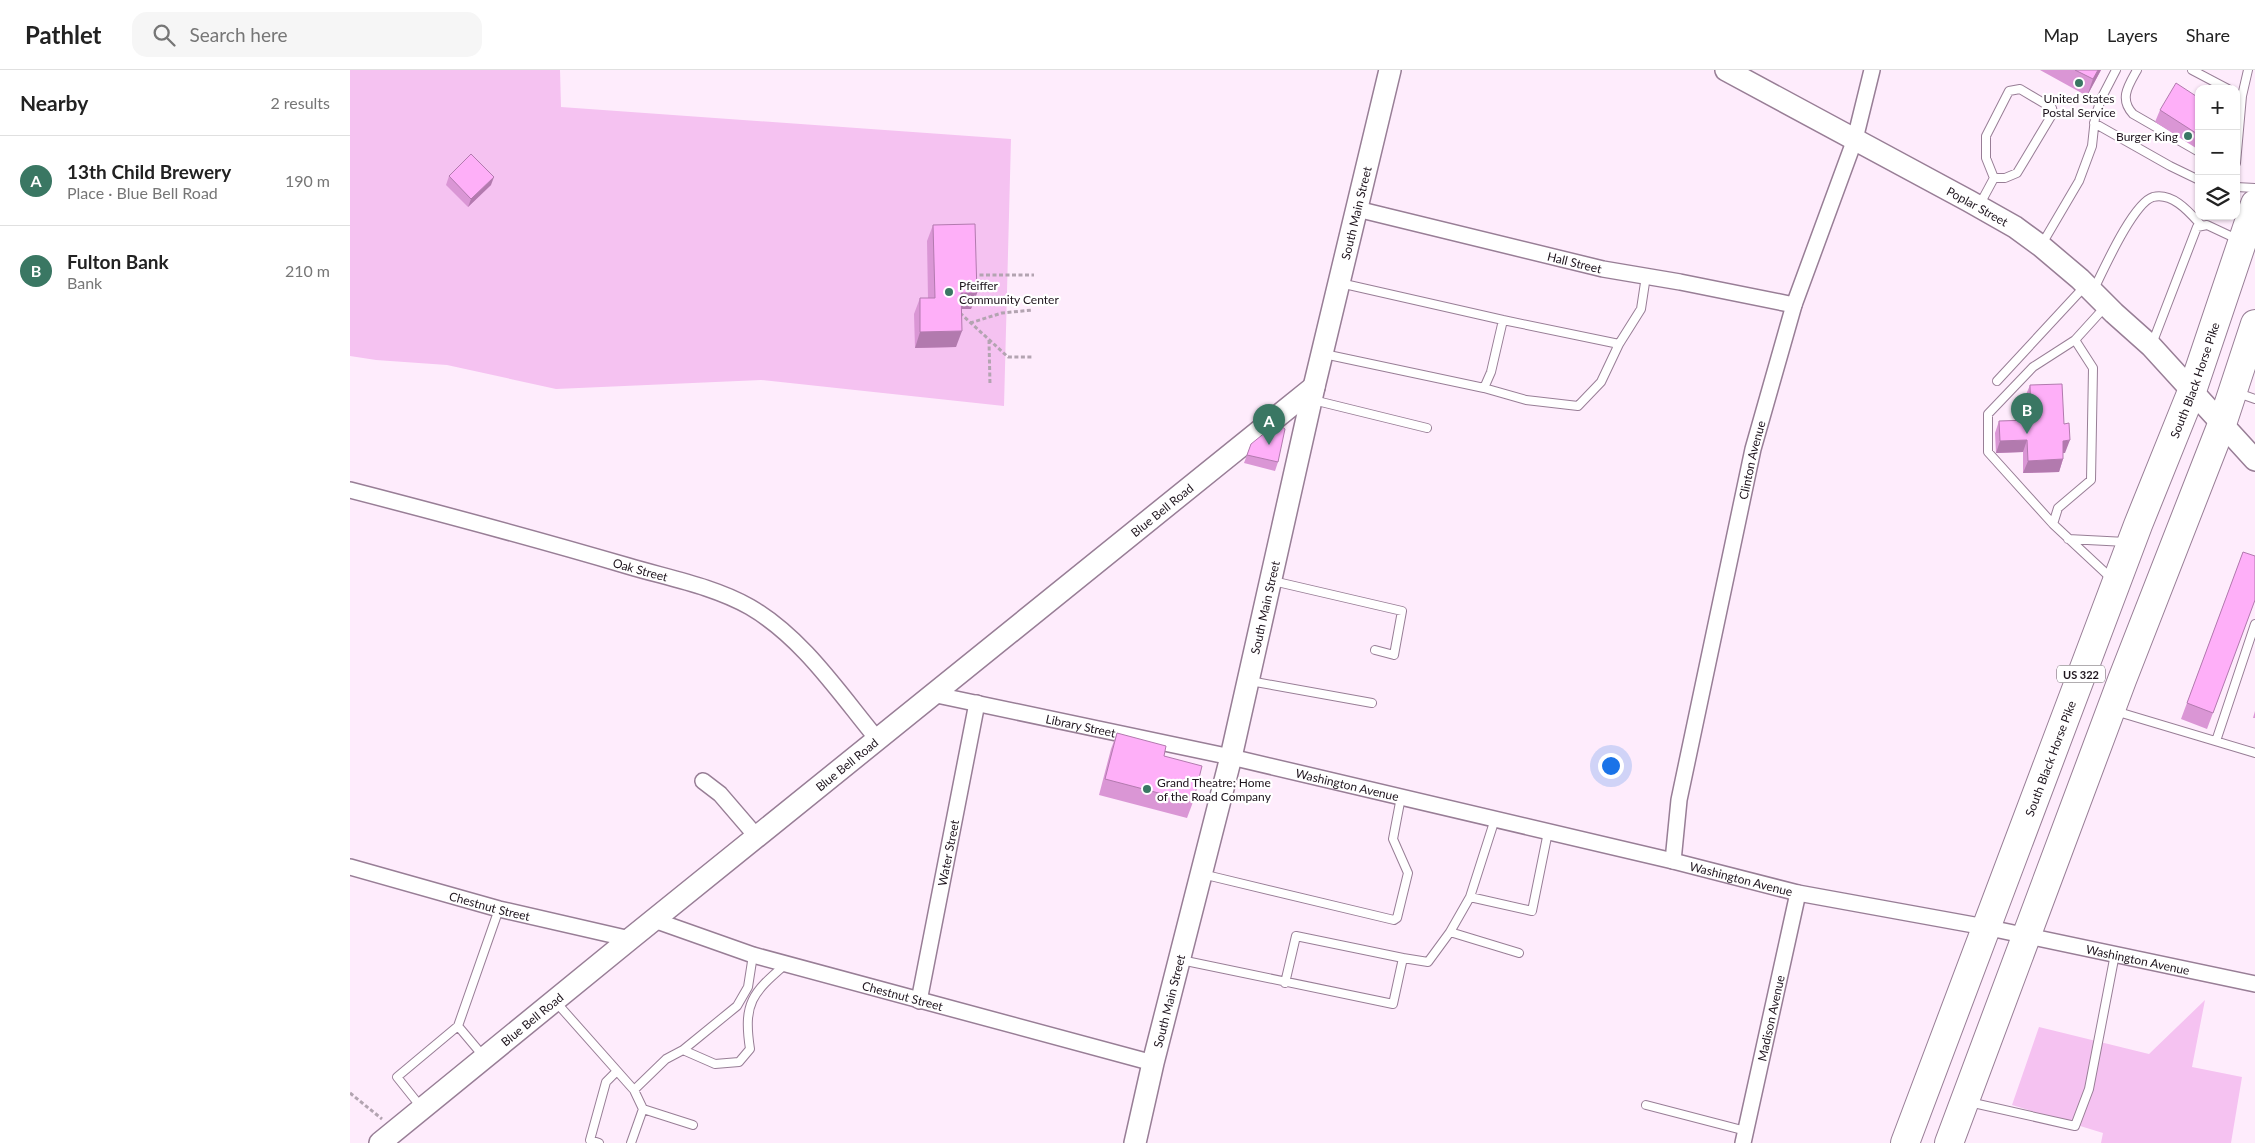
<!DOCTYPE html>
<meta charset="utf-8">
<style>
body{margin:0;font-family:Lato,sans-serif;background:#f6f6f6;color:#222}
.controls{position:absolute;right:15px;top:15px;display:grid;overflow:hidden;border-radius:10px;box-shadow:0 1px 4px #0004}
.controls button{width:45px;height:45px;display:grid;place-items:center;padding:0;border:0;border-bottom:1px solid #e0e0e0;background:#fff;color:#222;font:25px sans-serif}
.you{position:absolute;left:1260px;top:695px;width:18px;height:18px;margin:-12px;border:4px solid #fff;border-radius:50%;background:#1a73e8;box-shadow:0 0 0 8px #1a73e833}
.badge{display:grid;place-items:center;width:32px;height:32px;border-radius:50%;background:#3a7763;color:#fff;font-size:16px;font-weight:700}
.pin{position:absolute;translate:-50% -41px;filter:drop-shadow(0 1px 2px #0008)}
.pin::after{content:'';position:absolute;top:26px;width:18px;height:15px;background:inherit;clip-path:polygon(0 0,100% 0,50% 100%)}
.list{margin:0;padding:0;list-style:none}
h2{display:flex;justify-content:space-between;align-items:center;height:65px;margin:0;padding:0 20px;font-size:21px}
h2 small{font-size:16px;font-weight:400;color:#767676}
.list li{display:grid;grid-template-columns:32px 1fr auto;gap:15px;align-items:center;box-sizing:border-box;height:90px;padding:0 20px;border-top:1px solid #e0e0e0}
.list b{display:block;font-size:19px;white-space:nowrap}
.list p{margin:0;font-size:16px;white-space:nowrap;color:#767676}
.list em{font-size:16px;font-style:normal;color:#767676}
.icon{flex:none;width:28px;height:28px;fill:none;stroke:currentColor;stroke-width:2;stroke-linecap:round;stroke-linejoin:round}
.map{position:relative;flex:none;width:1905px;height:1073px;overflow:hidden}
header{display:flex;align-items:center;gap:30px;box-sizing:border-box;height:70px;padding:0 25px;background:#fff;border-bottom:1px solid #e0e0e0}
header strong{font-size:24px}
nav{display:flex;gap:28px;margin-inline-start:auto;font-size:18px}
.search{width:350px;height:45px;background:#f6f6f6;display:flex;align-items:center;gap:12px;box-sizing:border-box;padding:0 18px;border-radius:15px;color:#767676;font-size:19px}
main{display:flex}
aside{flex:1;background:#fff}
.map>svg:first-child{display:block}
</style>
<header>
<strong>Pathlet</strong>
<div class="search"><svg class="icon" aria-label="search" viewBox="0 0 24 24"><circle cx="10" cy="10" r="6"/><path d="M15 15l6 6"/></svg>Search here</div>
<nav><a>Map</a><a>Layers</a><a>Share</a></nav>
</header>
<main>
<aside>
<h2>Nearby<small>2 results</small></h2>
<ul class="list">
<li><span class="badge">A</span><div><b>13th Child Brewery</b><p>Place · Blue Bell Road</p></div><em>190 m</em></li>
<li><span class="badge">B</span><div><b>Fulton Bank</b><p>Bank</p></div><em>210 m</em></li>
</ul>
</aside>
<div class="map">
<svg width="1905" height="1073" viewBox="0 0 1905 1073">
<rect width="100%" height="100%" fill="#feecfc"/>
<path fill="#f5c2f1" d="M0 0H210L211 37 661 69 654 336 411 310 206 319 97 295 26 290 0 286Z
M1855 930 1842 997 1892 1007 1881 1073H1751L1753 1063 1662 1035 1689 957 1799 984Z"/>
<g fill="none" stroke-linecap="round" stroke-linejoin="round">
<g stroke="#987e96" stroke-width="10">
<path id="lane" d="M1787 0C1778 16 1769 29 1783 44L1849 82
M1842 0 1878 19
M1744 53 1820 96 1849 110
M1886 93 1892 26 1898 0
M1886 117 1905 118
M1630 134 1644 108 1636 88V66L1659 21 1670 19 1702 38 1703 43 1667 103 1655 108H1644
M1692 174 1729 111 1742 76 1745 48 1751 29 1766 0
M1743 221C1753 201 1783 133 1803 127 1823 122 1840 143 1851 155
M1755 237 1725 270 1743 298 1741 410 1708 438 1703 454 1762 509
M1153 250 1269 274
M1802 274 1847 157 1857 155 1889 170
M974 284 1134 318 1141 302 1153 250 990 213
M1647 311 1735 216
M1134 318 1176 330 1228 336 1251 312 1269 274 1291 239 1296 206
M1888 323 1905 329
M963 330 1077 358
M1703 454 1638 382V344L1683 297 1725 270
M1718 469 1776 472
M923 511 1052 541 1044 585 1025 580
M900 611 1022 633
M1765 641 1905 683
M1866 671 1905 554
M852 804 1044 850 1047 848 1058 803 1043 769 1051 727
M1120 827 1145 749
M1100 862 1120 827 1182 841 1198 762
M1053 888 1078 892 1100 862 1169 883
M831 890 1043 934 1053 888 946 866 935 913
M205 931 284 1020 316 989 333 980 365 994 389 992 400 979C393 933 402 923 436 894
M333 980 387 936 398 917 403 885
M134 987 108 956 149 839
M284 1020 293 1039 343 1055
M1619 1032 1725 1056 1739 1019 1765 884
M1296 1035 1396 1061
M71 1037 47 1007 108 956
M249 1073 240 1070 256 1012 266 1002
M281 1073 293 1039"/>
</g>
<g stroke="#987e96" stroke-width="18">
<g id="street">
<path id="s1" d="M1007 139 1253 199 1330 212 1444 235"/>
<path id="s2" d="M0 420C93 444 186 469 278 496 318 508 363 516 400 537 453 568 489 623 528 670"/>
<path id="s3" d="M582 624 881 687 1323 791 1448 823 1635 857 1905 914"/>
<path d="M353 711 370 724 407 767"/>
<path id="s4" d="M1323 791 1329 730 1403 379 1444 235 1505 69 1522 0"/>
<path id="s5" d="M0 797 149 839 280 869"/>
<path id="s6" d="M304 850 403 885 803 993"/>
<path id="s7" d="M569 931 627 633"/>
<path id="s8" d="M1393 1073 1448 823"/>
</g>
</g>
<g stroke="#987e96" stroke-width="24">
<g id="secondary">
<path id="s9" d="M1376 0 1619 131 1665 157 1691 176 1730 209 1764 243 1801 276 1905 390"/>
<path id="s10" d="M30 1073 280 869 964 317"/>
<path id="s11" d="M785 1073 803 993 881 687 964 317 1040 0"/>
</g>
</g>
<g stroke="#987e96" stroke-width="30">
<g id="highway">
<path id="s12" d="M1555 1073 1788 455 1842 321 1905 134"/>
<path d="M1599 1073 1772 610 1872 354 1905 254"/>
</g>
</g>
<path stroke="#b3a4b1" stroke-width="3" stroke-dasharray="4 2.5" stroke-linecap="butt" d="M623 205H684
M610 243 658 287H682
M620 253 652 243 683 240
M639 270 640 315
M0 1023 32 1049"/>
<use href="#lane" stroke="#fff" stroke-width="8"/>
<use href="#street" stroke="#fff" stroke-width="15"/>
<use href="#secondary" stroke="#fff" stroke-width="21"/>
<use href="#highway" stroke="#fff" stroke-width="28"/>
</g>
<path fill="#da96d5" d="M1690 0H1751L1737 26Z
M1849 28V80L1805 52 1810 40Z
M99 106 141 115 118 137 96 115Z
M583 155 627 223 621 239H612L606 277 565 278 564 244 570 228H578L577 171Z
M1680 315 1715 383H1713V389L1709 402 1673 403V382L1646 383 1645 363 1649 351 1676 350 1675 327Z
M901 374 928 392 925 401 894 393Z
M1893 482 1905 530 1857 659 1831 649Z
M1905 641V648H1903Z
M767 663 814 686 843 732 837 748 749 725 761 679Z"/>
<path fill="#b27aae" d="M1748 0H1751L1737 26 1743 9Z
M144 107 141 115 118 137 121 129Z
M611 223H627L621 239H606Z
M612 261 606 277 565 278 570 262Z
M1677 370 1673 382 1646 383 1650 371Z
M1720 370 1715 383H1708L1713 371Z
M1713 389 1709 402 1673 403 1678 391Z"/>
<path fill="#feaff8" stroke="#b27aae" d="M1725 0H1748L1743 9Z
M1826 13 1849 28V65L1810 40Z
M121 84 144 107 121 129 99 106Z
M625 154 627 223H611L612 261 570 262V228H585L583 155Z
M1712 314 1714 354 1719 353 1720 370 1713 371V389L1678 391 1677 370 1650 371 1649 351 1681 350 1680 315Z
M927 353 935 359 928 392 897 385 901 374Z
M1893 482 1905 486V530L1863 643 1837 633Z
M767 663 816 676 814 686 852 696 843 732 755 709Z"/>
<g fill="#3a7763" stroke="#fff" stroke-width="2">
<circle cx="1729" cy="13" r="5"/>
<circle cx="1838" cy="66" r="5"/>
<circle cx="599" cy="222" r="5"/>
<circle cx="797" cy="719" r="5"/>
</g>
<g text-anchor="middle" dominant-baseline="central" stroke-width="4.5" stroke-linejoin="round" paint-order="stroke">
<rect fill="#fff" stroke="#625a61" stroke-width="1" x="1707" y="595.5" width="48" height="17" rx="4"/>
<g font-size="11" font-weight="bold" fill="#1e141d">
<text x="1731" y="604">US 322</text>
</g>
<g font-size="12" fill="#1e141d" stroke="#fff" text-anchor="start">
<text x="1729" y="28" text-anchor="middle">United States<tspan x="1729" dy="14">Postal Service</tspan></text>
<text x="1828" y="66" text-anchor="end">Burger King</text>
<text x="609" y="215">Pfeiffer<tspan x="609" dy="14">Community Center</tspan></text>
<text x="807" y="712">Grand Theatre: Home<tspan x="807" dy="14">of the Road Company</tspan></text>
</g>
<g font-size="12" fill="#1e141d" stroke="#fff">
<text stroke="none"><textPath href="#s9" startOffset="286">Poplar Street</textPath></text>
<text stroke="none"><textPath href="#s11" startOffset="956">South Main Street</textPath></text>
<text stroke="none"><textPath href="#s1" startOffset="224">Hall Street</textPath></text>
<text stroke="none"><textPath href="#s12" startOffset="816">South Black Horse Pike</textPath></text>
<text stroke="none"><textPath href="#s4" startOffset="409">Clinton Avenue</textPath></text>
<text stroke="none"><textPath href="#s10" startOffset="1006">Blue Bell Road</textPath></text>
<text stroke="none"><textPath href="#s2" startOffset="301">Oak Street</textPath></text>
<text stroke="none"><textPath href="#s11" startOffset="551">South Main Street</textPath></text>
<text stroke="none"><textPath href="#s3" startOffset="152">Library Street</textPath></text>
<text stroke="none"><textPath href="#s12" startOffset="411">South Black Horse Pike</textPath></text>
<text stroke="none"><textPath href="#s10" startOffset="601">Blue Bell Road</textPath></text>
<text stroke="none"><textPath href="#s3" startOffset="425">Washington Avenue</textPath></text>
<text stroke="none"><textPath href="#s7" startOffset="151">Water Street</textPath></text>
<text stroke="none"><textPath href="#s3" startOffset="830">Washington Avenue</textPath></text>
<text stroke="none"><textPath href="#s5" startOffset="145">Chestnut Street</textPath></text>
<text stroke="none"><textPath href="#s3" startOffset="1235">Washington Avenue</textPath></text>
<text stroke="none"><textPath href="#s6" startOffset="260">Chestnut Street</textPath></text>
<text stroke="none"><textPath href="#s11" startOffset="146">South Main Street</textPath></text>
<text stroke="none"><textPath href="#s8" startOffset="128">Madison Avenue</textPath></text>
<text stroke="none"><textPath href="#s10" startOffset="196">Blue Bell Road</textPath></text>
</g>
</g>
</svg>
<div class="controls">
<button>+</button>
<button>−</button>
<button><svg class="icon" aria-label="layers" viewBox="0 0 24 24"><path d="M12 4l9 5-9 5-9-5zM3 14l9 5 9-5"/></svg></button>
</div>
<div class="you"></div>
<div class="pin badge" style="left:919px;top:375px">A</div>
<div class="pin badge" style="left:1677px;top:364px">B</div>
</div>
</main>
